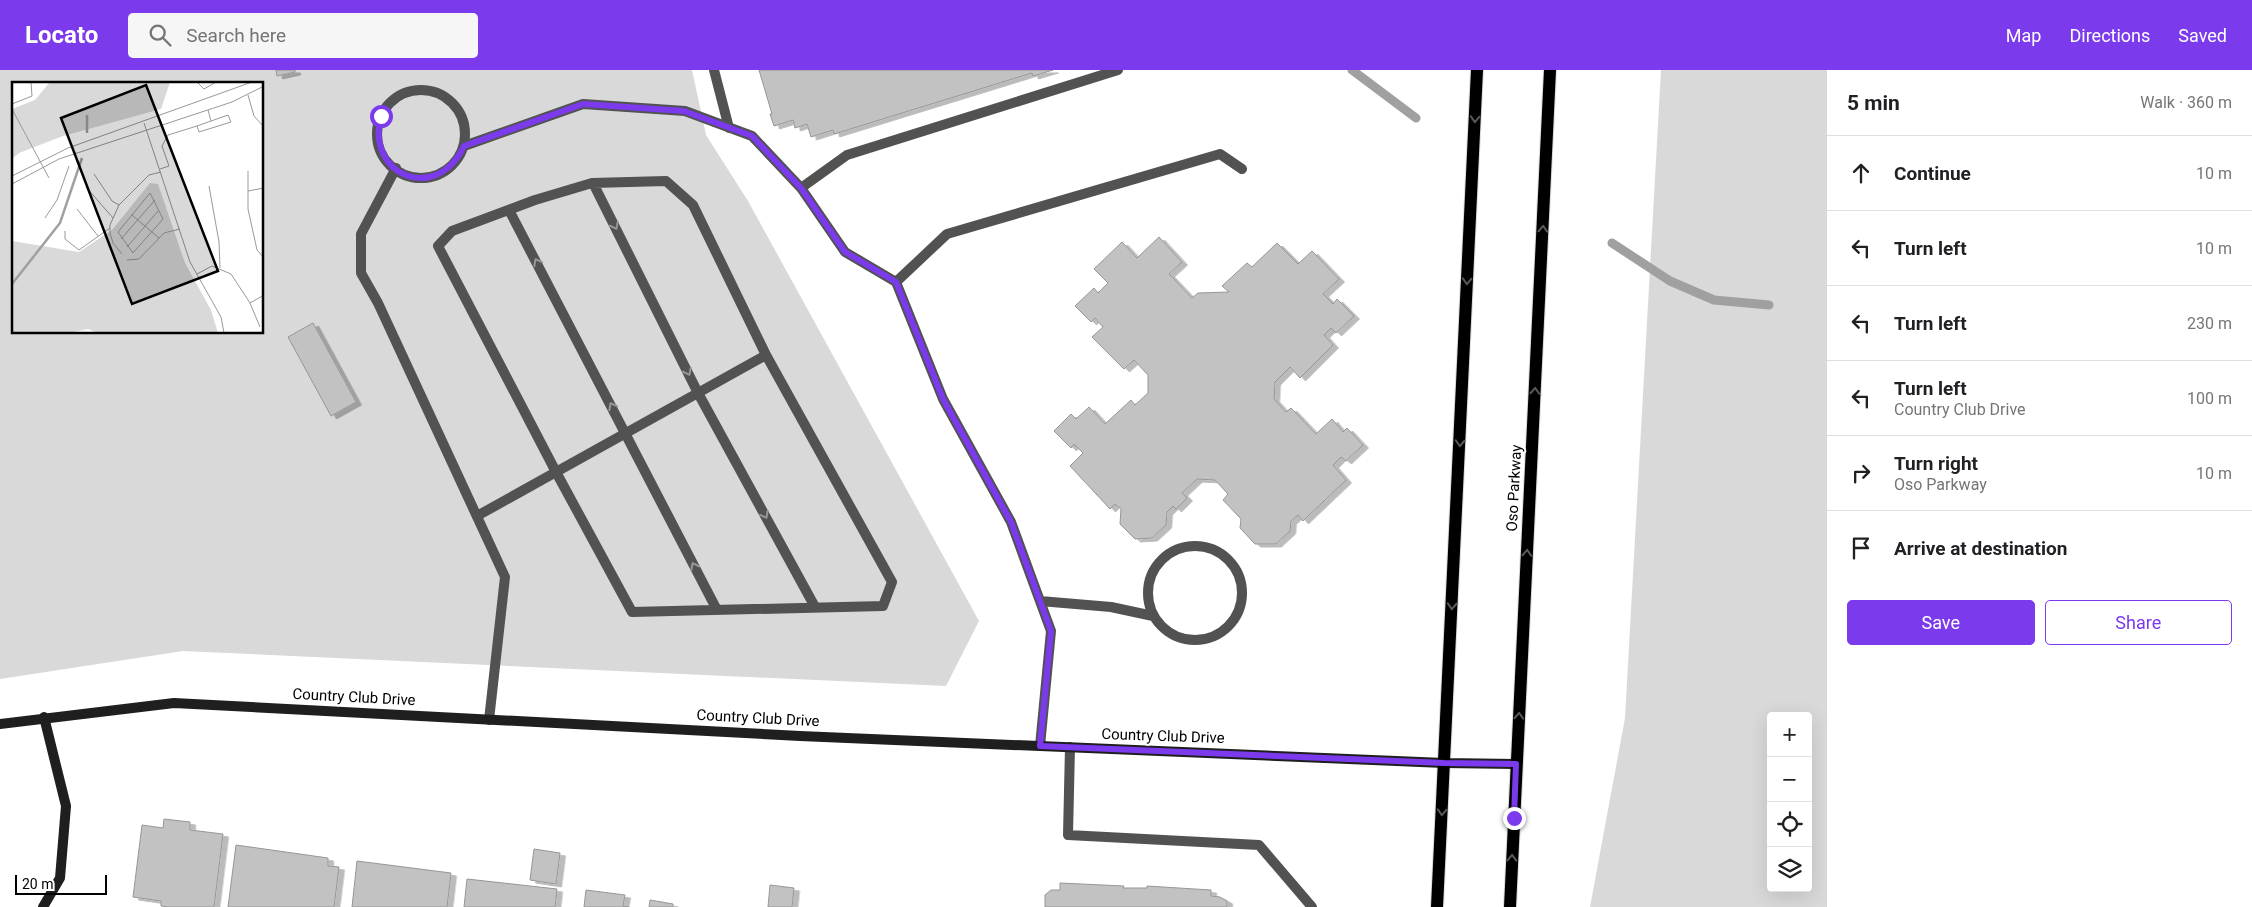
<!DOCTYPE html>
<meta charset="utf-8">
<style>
body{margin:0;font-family:Roboto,sans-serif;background:#f6f6f6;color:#202124}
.controls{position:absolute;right:15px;bottom:15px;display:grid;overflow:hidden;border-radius:5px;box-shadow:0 5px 20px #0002}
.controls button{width:45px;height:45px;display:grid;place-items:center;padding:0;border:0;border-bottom:1px solid #e0e0e0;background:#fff;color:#202124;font:25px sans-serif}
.scale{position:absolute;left:15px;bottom:12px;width:92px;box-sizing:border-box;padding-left:5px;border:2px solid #000;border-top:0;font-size:14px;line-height:18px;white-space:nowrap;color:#000;-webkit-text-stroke:4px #fff;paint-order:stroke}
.stop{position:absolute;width:15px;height:15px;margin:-11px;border:4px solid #7c3aed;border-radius:50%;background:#fff}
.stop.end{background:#7c3aed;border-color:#fff;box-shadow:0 1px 5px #0008}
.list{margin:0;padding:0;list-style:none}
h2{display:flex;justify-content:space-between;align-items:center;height:65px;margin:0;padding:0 20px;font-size:21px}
h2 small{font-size:16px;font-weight:400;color:#757577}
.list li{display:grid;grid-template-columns:32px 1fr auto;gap:15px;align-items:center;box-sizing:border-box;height:75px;padding:0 20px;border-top:1px solid #e0e0e0}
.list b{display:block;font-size:19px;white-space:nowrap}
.list p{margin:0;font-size:16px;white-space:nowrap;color:#757577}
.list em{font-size:16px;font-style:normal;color:#757577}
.actions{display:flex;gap:10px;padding:15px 20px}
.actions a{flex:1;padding:11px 0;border:1px solid #7c3aed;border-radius:5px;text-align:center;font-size:18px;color:#7c3aed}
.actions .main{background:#7c3aed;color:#fff}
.icon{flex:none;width:28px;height:28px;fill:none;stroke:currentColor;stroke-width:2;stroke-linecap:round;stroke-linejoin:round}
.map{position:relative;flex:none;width:1827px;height:837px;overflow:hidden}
header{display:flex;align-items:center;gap:30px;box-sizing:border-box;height:70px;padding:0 25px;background:#7c3aed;color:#fff}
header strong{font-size:24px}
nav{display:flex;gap:28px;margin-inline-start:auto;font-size:18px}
.search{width:350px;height:45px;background:#f6f6f6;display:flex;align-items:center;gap:12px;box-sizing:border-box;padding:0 18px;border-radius:5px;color:#757577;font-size:19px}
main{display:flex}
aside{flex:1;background:#fff}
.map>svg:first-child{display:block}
</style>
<header>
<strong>Locato</strong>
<div class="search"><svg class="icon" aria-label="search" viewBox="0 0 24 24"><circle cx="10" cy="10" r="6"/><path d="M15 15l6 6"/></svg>Search here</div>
<nav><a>Map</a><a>Directions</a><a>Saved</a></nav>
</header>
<main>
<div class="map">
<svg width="1827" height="837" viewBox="0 0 1827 837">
<defs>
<filter id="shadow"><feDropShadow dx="5.5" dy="3" stdDeviation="0" flood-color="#0004"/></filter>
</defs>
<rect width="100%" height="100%" fill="#fff"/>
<path fill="#d9d9d9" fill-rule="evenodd" d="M0 0H692L706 65 748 131 979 551 946 616 183 581 0 609ZM14 14H262V262H14Z
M1661 0H1827V837H1590L1625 648ZM1771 646H1808V818H1771Z"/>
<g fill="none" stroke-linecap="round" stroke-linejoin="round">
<path stroke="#a0a0a0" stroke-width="9" d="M1352 0 1416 48
M1612 173 1670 211 1714 230 1769 235"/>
</g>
<path fill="#c2c2c2" stroke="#969696" filter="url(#shadow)" d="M276 0H295V2L277 6Z
M759 0H1053L1033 6 1032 3 834 64 833 60 811 67 807 54 795 58 793 50 774 56 770 44H772Z
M1159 167 1182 192 1169 204 1192 228 1198 223 1229 222 1222 216 1247 193 1252 197 1277 173 1298 194 1312 181 1339 209 1323 224 1333 234 1337 229 1354 246 1336 263 1331 258 1324 265 1333 275 1300 308 1290 297 1275 312 1274 329 1286 342 1291 338 1316 364 1332 349 1343 362 1347 358 1363 375 1346 391 1341 387 1333 395 1346 410 1303 451 1298 445 1291 451 1290 461 1276 474H1255L1240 458 1241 449 1223 430 1228 424 1215 410 1197 409 1182 423 1187 428 1176 439 1173 436 1167 442 1166 455 1152 468 1135 469 1120 454 1121 439 1115 434 1110 439 1070 396 1083 383 1074 374 1071 378 1054 361 1071 344 1076 349 1089 337 1105 354 1131 330 1135 335 1148 323V305L1134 290 1124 299 1092 267 1103 257 1095 248 1091 252 1075 236 1094 218 1098 223 1108 213 1094 199 1122 172 1137 188Z
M313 253 356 332 331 346 288 267Z
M164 749 190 752V760L223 764 214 837H168L161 836V831L133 827 142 755 163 758Z
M236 775 328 788V796L339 797 334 837H228Z
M534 779 560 783 556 814 530 810Z
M357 791 451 803 447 837H352Z
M467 809 557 819 555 837H464Z
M1060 813 1124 816 1123 818H1147V816L1211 820V826L1220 827 1227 831V837H1045V825L1051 820H1060Z
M770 815 794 818 792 837H768Z
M586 820 625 825 623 836 629 837H584Z
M650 830 673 834V837H649Z"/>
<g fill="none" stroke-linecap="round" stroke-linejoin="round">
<g stroke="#dbdbdb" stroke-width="14">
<path id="primary" d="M1437 837 1477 0
M1510 837 1550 0"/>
</g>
<path stroke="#525252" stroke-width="10" d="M714 0 729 58
M464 76 583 34 685 41 752 66 801 118 845 182 896 212 943 329 1011 452 1051 561 1040 676
M666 111 693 135 766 285 892 512 883 536 632 542 556 402 438 176 452 161 535 130 592 113Z
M593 113 698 323 815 537
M801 118 847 85 1118 0
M509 140 717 540
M896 212 947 164 1220 84 1242 99
M477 446 766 285
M1148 523a47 47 0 1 1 94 0a47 47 0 1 1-94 0Z
M1040 531 1111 537 1153 546
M1070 677 1068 765 1259 775 1312 837"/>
<path stroke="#525252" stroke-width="10" d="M377 64a44 44 0 1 1 88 0a44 44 0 1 1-88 0Z
M396 98 361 164V203L378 233 505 507 489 650"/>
<path stroke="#1f1f1f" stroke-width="10" d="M0 654 174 633 800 666 1444 693 1516 694
M43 837 60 808 66 736 44 647"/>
<use href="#primary" stroke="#000" stroke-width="12"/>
</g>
<defs><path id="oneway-chevron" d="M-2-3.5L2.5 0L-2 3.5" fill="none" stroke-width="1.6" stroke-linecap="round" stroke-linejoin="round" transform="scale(1.25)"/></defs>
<g stroke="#595959">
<use href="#oneway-chevron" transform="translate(1475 49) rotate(93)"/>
<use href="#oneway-chevron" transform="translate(1543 159) rotate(-87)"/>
<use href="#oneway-chevron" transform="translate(1467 211) rotate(93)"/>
<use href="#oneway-chevron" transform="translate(1535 321) rotate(-87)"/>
<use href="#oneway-chevron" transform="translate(1460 373) rotate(93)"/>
<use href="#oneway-chevron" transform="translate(1527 483) rotate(-87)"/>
<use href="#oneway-chevron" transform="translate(1452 536) rotate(93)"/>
<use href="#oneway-chevron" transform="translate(1519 646) rotate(-87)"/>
<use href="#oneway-chevron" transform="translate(1442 742) rotate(93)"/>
<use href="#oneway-chevron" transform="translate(1512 788) rotate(-88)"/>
</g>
<g stroke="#979797">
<use href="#oneway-chevron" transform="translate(615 156) rotate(63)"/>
<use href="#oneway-chevron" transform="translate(537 192) rotate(-118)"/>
<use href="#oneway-chevron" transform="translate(688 302) rotate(63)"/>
<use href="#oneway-chevron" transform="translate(612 336) rotate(-118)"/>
<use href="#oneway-chevron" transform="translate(765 445) rotate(61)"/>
<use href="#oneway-chevron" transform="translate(694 496) rotate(-117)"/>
</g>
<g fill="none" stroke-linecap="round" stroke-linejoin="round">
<path stroke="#7c3aed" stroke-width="6" d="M381 46C365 105 436 135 464 76L583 34 684 41 752 66 801 118 845 182 896 212 943 329 1011 452 1051 561 1040 676 1444 693 1516 694 1514 748"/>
</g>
<g text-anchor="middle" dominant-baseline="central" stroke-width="4" stroke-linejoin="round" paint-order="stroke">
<g font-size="15" fill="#000" stroke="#fff">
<text transform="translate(1514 418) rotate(-87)">Oso Parkway</text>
<text transform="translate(354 627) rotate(3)">Country Club Drive</text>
<text transform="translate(758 648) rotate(3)">Country Club Drive</text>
<text transform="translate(1163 666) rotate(2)">Country Club Drive</text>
</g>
</g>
<g transform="translate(12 12)">
<rect width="251" height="251" fill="#fff"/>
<path d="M38 0H158L149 27 51 54 7 71 0 77V27L23 18ZM138 101 146 102 173 181 199 228 206 251H86L76 247 56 251H0V159L67 170 100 148Z" fill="#d9d9d9"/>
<path fill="none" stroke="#a0a0a0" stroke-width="2.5" d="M75 51V33M0 202 48 141 70 76"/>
<path fill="none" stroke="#999" stroke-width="1" d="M185 0 192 7 204 0M236 13 242 34 252 45M0 22 20 14 19 0M0 27 37 96M196 28 199 39 216 33 219 40 187 50 185 44 199 39M132 41 178 180 209 235 212 251M148 87 157 84 150 64 156 53 185 44M236 89V127L245 168 252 176M82 92 100 119 107 123M0 94 56 66 240 0M0 102 47 77 220 20 252 4M197 104 207 160 208 186M74 105 101 136M236 109 252 106M138 111 151 137 121 171 106 150ZM65 127 86 154M120 133 147 156M33 136 45 118 57 84M53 149V157L67 168 98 146M109 157 143 118M115 165 147 128M110 172 101 161 98 151V143L107 123 137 93 149 90M115 178 127 177 152 151 168 147M185 192 200 184 219 192 238 221 248 245M238 221 252 213"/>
<path fill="#000" fill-opacity="0.15" stroke="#000" stroke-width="2.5" d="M134 3 206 189 120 222 49 36Z"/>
<rect width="251" height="251" fill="none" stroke="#000" stroke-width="2.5"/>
</g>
</svg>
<div class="controls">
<button>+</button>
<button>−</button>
<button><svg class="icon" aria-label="locate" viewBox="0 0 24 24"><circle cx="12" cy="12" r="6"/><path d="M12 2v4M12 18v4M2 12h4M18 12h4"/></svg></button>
<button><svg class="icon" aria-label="layers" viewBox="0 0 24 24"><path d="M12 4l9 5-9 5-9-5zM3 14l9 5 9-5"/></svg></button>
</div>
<div class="scale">20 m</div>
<div class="stop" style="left:381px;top:46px"></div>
<div class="stop end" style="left:1514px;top:748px"></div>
</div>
<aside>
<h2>5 min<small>Walk · 360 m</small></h2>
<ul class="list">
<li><svg class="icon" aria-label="ahead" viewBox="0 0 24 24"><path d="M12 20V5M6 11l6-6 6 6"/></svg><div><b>Continue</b></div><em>10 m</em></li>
<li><svg class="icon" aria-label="left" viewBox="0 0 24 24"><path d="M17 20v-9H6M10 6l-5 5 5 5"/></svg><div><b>Turn left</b></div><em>10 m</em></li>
<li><svg class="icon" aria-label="left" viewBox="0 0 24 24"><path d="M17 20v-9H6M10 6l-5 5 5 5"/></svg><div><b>Turn left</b></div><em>230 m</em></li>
<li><svg class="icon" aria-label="left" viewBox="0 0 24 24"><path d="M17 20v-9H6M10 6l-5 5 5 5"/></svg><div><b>Turn left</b><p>Country Club Drive</p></div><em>100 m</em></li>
<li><svg class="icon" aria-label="right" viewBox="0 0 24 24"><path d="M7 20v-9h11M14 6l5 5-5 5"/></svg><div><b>Turn right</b><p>Oso Parkway</p></div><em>10 m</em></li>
<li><svg class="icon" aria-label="arrive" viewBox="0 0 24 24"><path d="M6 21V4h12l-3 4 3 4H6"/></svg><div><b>Arrive at destination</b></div></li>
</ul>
<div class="actions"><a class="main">Save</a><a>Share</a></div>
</aside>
</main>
